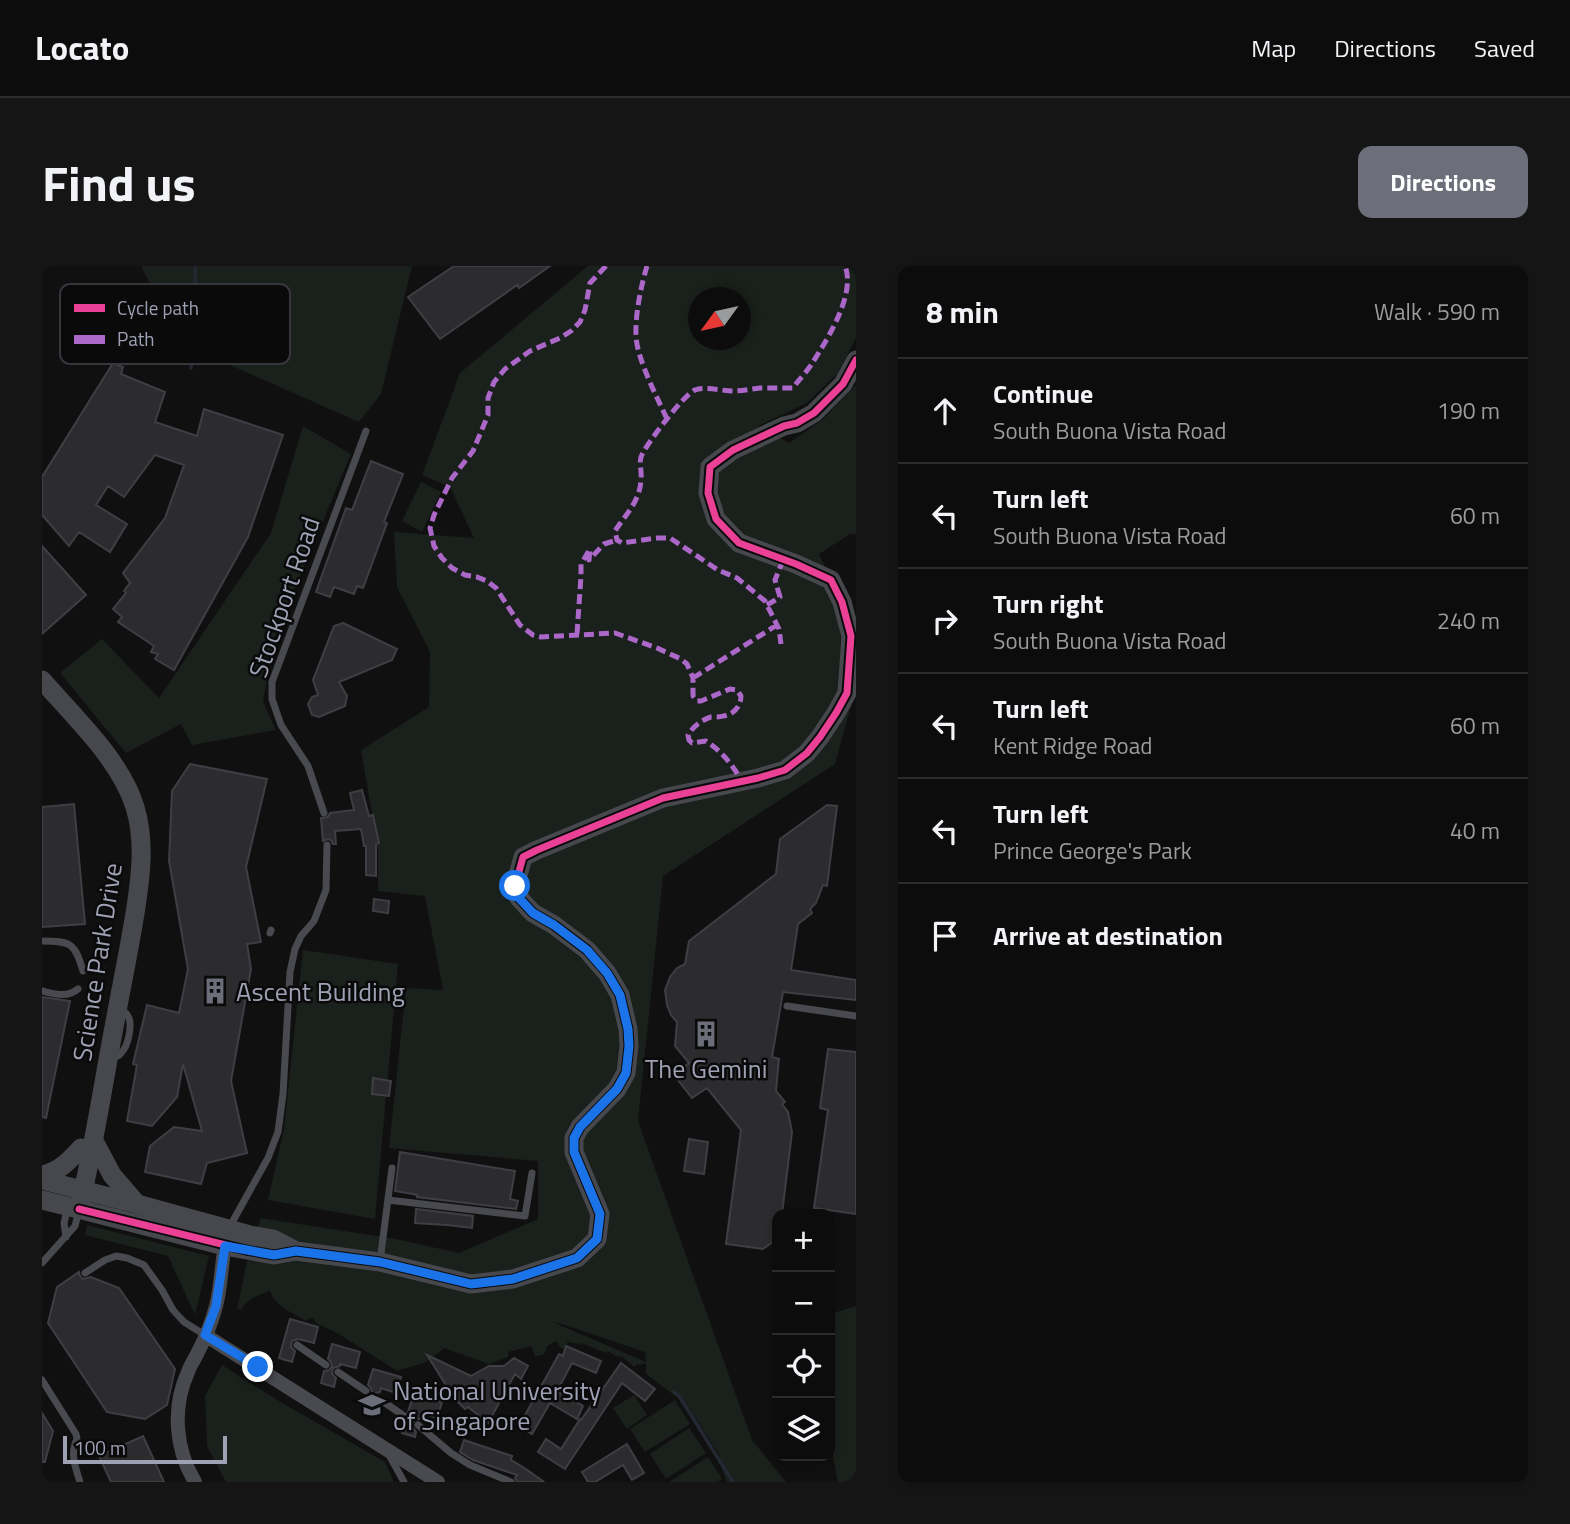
<!DOCTYPE html>
<meta charset="utf-8">
<style>
body{margin:0;font-family:"Titillium Web",sans-serif;background:#151515;color:#f1f3f6}
.controls{position:absolute;right:21px;bottom:21px;display:grid;overflow:hidden;border-radius:14px;box-shadow:0 4px 10px #0003}
.controls button{width:63px;height:63px;display:grid;place-items:center;padding:0;border:0;border-bottom:2px solid #2c2c2d;background:#0c0c0c;color:#f1f3f6;font:35px sans-serif}
.compass{position:absolute;left:646px;top:21px;width:63px;height:63px;border-radius:50%;background:#0c0c0c;box-shadow:0 4px 10px #0003;rotate:237deg}
.scale{position:absolute;left:21px;bottom:18px;width:164px;box-sizing:border-box;padding-left:7px;border:4px solid #9ea0b3;border-top:0;font-size:19px;line-height:24px;white-space:nowrap;color:#9ea0b3;-webkit-text-stroke:5px #0a0a0b;paint-order:stroke}
.stop{position:absolute;width:21px;height:21px;margin:-16px;border:5px solid #1a73e8;border-radius:50%;background:#fff}
.stop.end{background:#1a73e8;border-color:#fff;box-shadow:0 2px 7px #0008}
.list{margin:0;padding:0;list-style:none}
h2{display:flex;justify-content:space-between;align-items:center;height:91px;margin:0;padding:0 28px;font-size:30px}
h2 small{font-size:23px;font-weight:400;color:#9a9b9d}
.list li{display:grid;grid-template-columns:46px 1fr auto;gap:21px;align-items:center;box-sizing:border-box;height:105px;padding:0 28px;border-top:2px solid #2c2c2d}
.list b{display:block;font-size:26px;white-space:nowrap}
.list p{margin:0;font-size:23px;white-space:nowrap;color:#9a9b9d}
.list em{font-size:23px;font-style:normal;color:#9a9b9d}
.icon{flex:none;width:38px;height:38px;fill:none;stroke:currentColor;stroke-width:2;stroke-linecap:round;stroke-linejoin:round}
.map{position:relative;flex:none;width:814px;height:1216px;overflow:hidden;border-radius:14px}
header{display:flex;align-items:center;gap:42px;box-sizing:border-box;height:98px;padding:0 35px;background:#0c0c0c;border-bottom:2px solid #2c2c2d}
header strong{font-size:33px}
nav{display:flex;gap:38px;margin-inline-start:auto;font-size:24px}
.intro{display:flex;align-items:center;justify-content:space-between;box-sizing:border-box;height:168px;padding:0 42px}
h1{margin:0;font-size:49px}
.button{padding:18px 32px;border-radius:14px;background:#6c6e7a;color:#fff;font-size:24px;font-weight:700}
main{display:flex;gap:42px;padding:0 42px}
aside{flex:1;background:#0c0c0c;border-radius:14px;box-shadow:0 4px 10px #0003}
.map>svg:first-child{display:block}
</style>
<header>
<strong>Locato</strong>
<nav><a>Map</a><a>Directions</a><a>Saved</a></nav>
</header>
<div class="intro"><h1>Find us</h1><a class="button">Directions</a></div>
<main>
<div class="map">
<svg width="814" height="1216" viewBox="0 0 814 1216">
<rect width="100%" height="100%" fill="#101010"/>
<path fill="#1a201b" fill-rule="evenodd" d="M99 0H370L339 128 317 156 136 76Z
M546 0H814V72L796 107 765 137 716 160 747 177 780 154 814 119V268H808L777 288 814 366V422L793 498 621 610 596 855 710 1174 744 1216H685L676 1193 678 1190 645 1139 604 1108V1097L598 1099 595 1098 592 1101 579 1090 576 1091 565 1085 564 1087 539 1077 538 1078 526 1076 521 1083 518 1081 514 1075 505 1080C503 1089 502 1089 493 1090L489 1080 466 1086V1091L447 1098 402 1082 384 1096 355 1105 297 1068 274 1057 272 1053 268 1052 264 1055C252 1048 232 1039 228 1025 217 1028 204 1034 199 1044L195 1043 206 991 219 952 354 973 417 987 496 953V895L347 882 364 722 401 724 383 630 336 625V583L319 484 387 441 388 386 355 321 352 266 432 272 408 221 380 209 418 107ZM656 32H698V74H656ZM514 1056 603 1086 604 1096 513 1057Z
M261 160 309 188 232 372 221 436 234 464 150 479 139 458 84 487 18 407 60 373 117 432 229 267Z
M379 216 399 226 380 266 360 255Z
M261 684 356 698 333 953 226 934 242 863Z
M45 959 167 990 153 1049 126 990 43 969Z
M814 1040V1216H796L788 1175V1048Z
M180 1099 237 1135 343 1196 352 1216H184L165 1180 163 1130Z
M592 1129 605 1149 585 1163 571 1142Z
M633 1134 648 1158 603 1186 588 1163Z
M647 1162 664 1187 624 1213 608 1188Z
M666 1191 680 1213 676 1216H627Z"/>
<g fill="none" stroke-linecap="round" stroke-linejoin="round">
<path stroke="#232832" stroke-width="3.5" d="M149 102 154 49 153 0
M632 1126 637 1130 691 1216"/>
</g>
<path fill="#2c2c2e" stroke="#3f3e44" stroke-width="2" d="M412 0H508L477 22 475 19 398 73 366 31Z
M71 97 81 101 79 108 123 126 113 156 155 170 162 143 241 169 206 271 132 404 113 393 116 388 109 386 112 380 76 356 80 351 71 343 84 327 82 325 88 317 81 307 123 252 142 199 113 189 82 231 66 220 54 239 85 258 68 286 37 266 27 280 0 249V211Z
M329 195 361 208 342 256 345 257 321 322 315 320 312 328 292 321 288 331 274 326 304 242 310 244Z
M0 280 44 329 0 368Z
M301 357 355 383 350 394 297 416 305 430 303 440 277 451 270 449 266 438 270 431 276 429 271 414 292 360Z
M148 498 225 513 204 601 219 676 205 678 209 703 189 815 205 887 165 897 159 918 103 906 108 880 132 861 160 865 141 798 135 831 110 860 85 855 95 799 91 798 105 739 137 747 146 703 127 595 130 525Z
M320 524 327 550 331 549 337 577 334 578V610L324 609V580H322L319 563 293 565 294 578H291L289 574 286 573 281 575 279 552 286 551 288 547 312 544 308 527Z
M32 538 43 658 0 661V541Z
M785 539 795 540 785 620 781 619 774 637 768 643 770 647 756 658 749 704 814 714V734L741 726 730 791 737 793 734 825 743 836 740 838 746 846 750 866 740 948H735V973L721 983 684 978 699 864 665 822 650 832 632 809 647 797 633 780 635 756 629 749 625 739 623 724 628 711 635 702 643 698 647 675 734 608 738 573Z
M332 633 347 635 346 647 331 645Z
M0 731 28 735 4 852 0 851Z
M786 783 814 786V948L772 942 786 844 778 842Z
M331 812 349 815 347 830 330 828Z
M647 873 666 876 662 908 642 905Z
M358 886 473 905 468 933 476 935 474 943 375 931V929L371 928 353 925Z
M374 943 431 950 430 962 405 959 373 957Z
M37 1006 38 1010 41 1013 49 1011 77 1022 133 1103 125 1139 103 1153 65 1146 6 1057 15 1021Z
M248 1053 276 1061 272 1077 256 1073 250 1075 249 1081 253 1085 250 1096 237 1092Z
M290 1078 318 1086 314 1102 298 1098V1100L291 1102 290 1108 294 1112 292 1121 279 1117 282 1105 287 1104 290 1100 289 1096 286 1093Z
M524 1080 559 1095 554 1107 530 1097 515 1125 541 1140 535 1153 508 1137 490 1168 477 1160 517 1088 521 1090Z
M385 1089 429 1110 447 1100H462L472 1092 486 1100 479 1113 473 1108 446 1157 426 1141 423 1143 412 1132Z
M579 1097 613 1123 603 1135 580 1117 523 1203 496 1186 504 1173 519 1183 538 1153 539 1154Z
M331 1103 359 1111 354 1127 339 1122 338 1126 331 1128 330 1134 334 1138 332 1146 320 1142 322 1131 327 1130 330 1126 329 1122 326 1119Z
M372 1128 400 1136 395 1152 380 1147 378 1153H375L371 1156 370 1160 374 1166 373 1171 360 1167 363 1158 368 1157 371 1153 370 1149 366 1146Z
M0 1147 11 1165 3 1196H0Z
M101 1170 122 1216H69L57 1190Z
M422 1174 470 1190 469 1194 481 1201 502 1216H475L473 1212 475 1209 431 1194 418 1186Z
M585 1178 602 1207 590 1214 581 1199 553 1216H546L540 1206Z"/>
<g fill="none" stroke-linecap="round" stroke-linejoin="round">
<path stroke="#494a50" stroke-width="7" d="M282 547 266 500 239 459 230 433V416L324 165
M228 667 229 664
M0 675C29 675 33 677 41 705
M0 725C13 728 25 732 36 723
M745 740 814 750
M68 790C74 790 75 792 79 787 86 781 90 761 87 752 85 747 84 747 79 743
M346 934 483 950 490 907
M187 962 226 892 236 866 241 828 248 706 253 683 259 670 272 655 284 624 285 579
M24 971 22 957 26 941
M338 995 350 902
M0 997 33 960 37 944
M43 1007 63 994 74 990 85 992 102 999 120 1024 131 1044 142 1056 163 1069
M255 1079 284 1099
M296 1106 324 1125
M0 1114 34 1168 35 1173C28 1187 33 1201 38 1216
M336 1132 365 1152
M376 1159 409 1187 428 1199 469 1216
M346 1187 362 1216"/>
<path stroke="#494a50" stroke-width="14" d="M163 1069 396 1216
M153 1216C133 1183 130 1141 146 1106 148 1099 153 1093 156 1086 163 1073 170 1055 174 1040 180 1018 179 993 185 970"/>
<path stroke="#47484d" stroke-width="19" d="M0 414C32 451 78 493 93 541 103 575 99 607 94 641 88 680 80 717 73 756 61 818 52 881 37 943
M52 875 70 909 95 938
M0 909C17 906 27 895 39 882
M0 914 95 938 208 969 231 973 254 985
M0 934 183 980 232 989 254 985 338 996 429 1018 471 1013 535 992 555 973 558 948 532 886V872L538 861 575 823 584 807 587 780 586 763 578 729 565 707 545 684 512 659 491 647 477 632 473 620 481 591 495 584 621 532 716 512 743 504 765 487 778 471 794 447 805 427 809 370 800 336 789 314 754 298 697 277 674 253 666 227 668 201 691 184 742 160 755 157 772 147 801 118 814 94"/>
<path stroke="#ac68c9" stroke-width="5" stroke-dasharray="10 5" stroke-linecap="butt" d="M564 0 548 17 543 44 538 56 529 65 518 72 488 85 463 103 452 116 446 132V149L431 185 410 212 392 249 388 262 392 280 400 292 410 302 423 309 435 311 445 315 454 322 478 359 491 369 499 371 573 367 615 382 639 393 645 398 651 412V430L655 435H659L688 423 695 424 699 430C699 440 692 449 681 450 678 451 672 451 669 451 659 454 651 461 646 469L647 474 650 477 664 475C679 485 689 497 698 512
M605 0C599 20 593 49 594 70 595 93 615 131 625 153
M725 339 738 331 733 314 742 292
M535 368 539 310V298L548 283 547 294 562 278 575 274
M739 378 737 363 723 335 695 312 676 304 628 272H614L580 277 575 274 573 265C584 248 599 234 599 212 600 205 597 199 599 191 602 181 643 127 653 124 662 120 680 125 691 125 700 125 709 123 718 122 729 122 740 122 751 122 757 113 766 105 771 96 786 72 814 28 803 0
M651 412 735 359"/>
<g stroke="#0a0a0b" stroke-width="11">
<path id="cycleway" d="M37 943 204 984 232 989 254 985 338 996 429 1018 471 1013 535 992 555 973 558 948 532 886V872L538 861 575 823 584 807 587 780 586 763 578 729 565 707 545 684 512 659 491 647 477 632 473 620 481 591 495 584 621 532 716 512 743 504 765 487 778 471 794 447 805 427 809 370 800 336 789 314 754 298 697 277 674 253 666 227 668 201 691 184 742 160 755 157 772 147 801 118 814 94"/>
</g>
<use href="#cycleway" stroke="#ea4096" stroke-width="7"/>
</g>
<g fill="none" stroke-linecap="round" stroke-linejoin="round">
<path stroke="#1a73e8" stroke-width="9" d="M216 1101 163 1069 174 1040 183 980 232 989 254 985 338 996 429 1018 471 1013 535 992 555 973 558 948 532 886V872L538 861 575 823 584 807 587 780 586 763 578 729 565 707 545 684 512 659 491 647 477 632 473 620"/>
</g>
<defs>
<g id="building-bare" transform="scale(2.1)"><path d="M-4-6H4V6H1V3H-1V6H-4ZM-2.5-4.3h1.7v1.8h-1.7ZM.8-4.3h1.7v1.8H.8ZM-2.5-1h1.7V.8h-1.7ZM.8-1h1.7V.8H.8Z" fill="#6c6e7a" stroke="#0a0a0b" stroke-width="2.5" paint-order="stroke"/></g>
<g id="university-bare" transform="scale(2.1)"><path d="M0-5L7-2L0 1L-7-2ZM-4 1L0 2.5L4 1V4Q0 6-4 4Z" fill="#6c6e7a" stroke="#0a0a0b" stroke-width="2.5" paint-order="stroke"/></g>
</defs>
<g fill-rule="evenodd">
<use href="#building-bare" x="173" y="725"/>
<use href="#building-bare" x="664" y="768"/>
<use href="#university-bare" x="330" y="1139"/>
</g>
<g text-anchor="middle" dominant-baseline="central" stroke-width="5" stroke-linejoin="round" paint-order="stroke">
<g font-size="26" fill="#9ea0b3" stroke="#0a0a0b">
<text transform="translate(242 331) rotate(-71)">Stockport Road</text>
<text transform="translate(55 696) rotate(-81)">Science Park Drive</text>
</g>
<g font-size="26" fill="#9ea0b3" stroke="#0a0a0b" text-anchor="start">
<text x="194" y="725">Ascent Building</text>
<text x="664" y="802" text-anchor="middle">The Gemini</text>
<text x="351" y="1124">National University<tspan x="351" dy="30">of Singapore</tspan></text>
</g>
</g>
<rect x="18" y="18" width="230" height="80" rx="10" fill="#0a0a0b" stroke="#36373d" stroke-width="2"/>
<rect x="32" y="38" width="31" height="8" fill="#ea4096"/>
<rect x="32" y="69" width="31" height="9" fill="#ac68c9"/>
<g font-size="19" fill="#9ea0b3">
<text x="75" y="49">Cycle path</text>
<text x="75" y="80">Path</text>
</g>
</svg>
<div class="controls">
<button>+</button>
<button>−</button>
<button><svg class="icon" aria-label="locate" viewBox="0 0 24 24"><circle cx="12" cy="12" r="6"/><path d="M12 2v4M12 18v4M2 12h4M18 12h4"/></svg></button>
<button><svg class="icon" aria-label="layers" viewBox="0 0 24 24"><path d="M12 4l9 5-9 5-9-5zM3 14l9 5 9-5"/></svg></button>
</div>
<svg class="compass" viewBox="-18 -18 36 36"><path d="M0-13l5 13h-10z" fill="#e53935"/><path d="M0 13l5-13h-10z" fill="#9a9b9d"/></svg>
<div class="scale">100 m</div>
<div class="stop" style="left:473px;top:620px"></div>
<div class="stop end" style="left:216px;top:1101px"></div>
</div>
<aside>
<h2>8 min<small>Walk · 590 m</small></h2>
<ul class="list">
<li><svg class="icon" aria-label="ahead" viewBox="0 0 24 24"><path d="M12 20V5M6 11l6-6 6 6"/></svg><div><b>Continue</b><p>South Buona Vista Road</p></div><em>190 m</em></li>
<li><svg class="icon" aria-label="left" viewBox="0 0 24 24"><path d="M17 20v-9H6M10 6l-5 5 5 5"/></svg><div><b>Turn left</b><p>South Buona Vista Road</p></div><em>60 m</em></li>
<li><svg class="icon" aria-label="right" viewBox="0 0 24 24"><path d="M7 20v-9h11M14 6l5 5-5 5"/></svg><div><b>Turn right</b><p>South Buona Vista Road</p></div><em>240 m</em></li>
<li><svg class="icon" aria-label="left" viewBox="0 0 24 24"><path d="M17 20v-9H6M10 6l-5 5 5 5"/></svg><div><b>Turn left</b><p>Kent Ridge Road</p></div><em>60 m</em></li>
<li><svg class="icon" aria-label="left" viewBox="0 0 24 24"><path d="M17 20v-9H6M10 6l-5 5 5 5"/></svg><div><b>Turn left</b><p>Prince George's Park</p></div><em>40 m</em></li>
<li><svg class="icon" aria-label="arrive" viewBox="0 0 24 24"><path d="M6 21V4h12l-3 4 3 4H6"/></svg><div><b>Arrive at destination</b></div></li>
</ul>
</aside>
</main>
